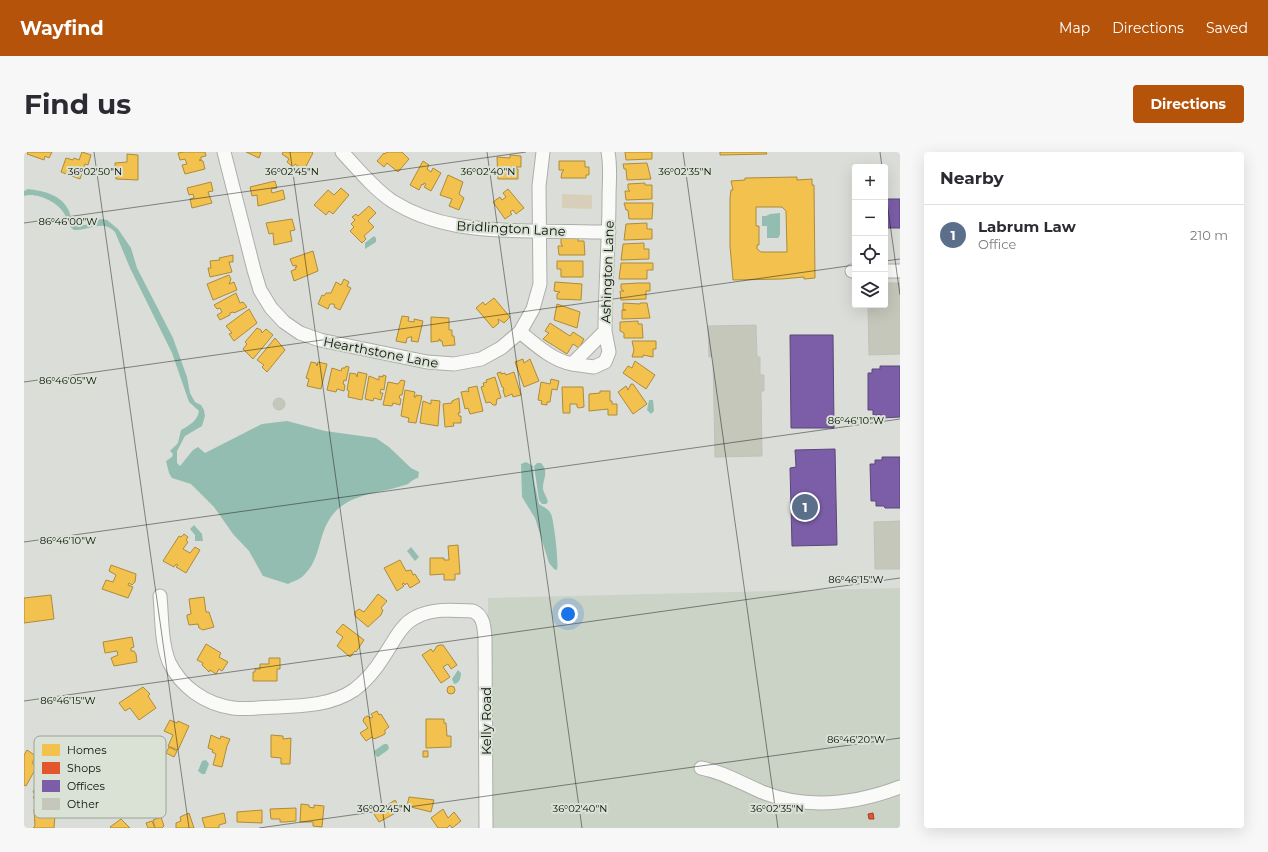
<!DOCTYPE html>
<meta charset="utf-8">
<style>
body{margin:0;font-family:Montserrat,sans-serif;background:#f7f7f7;color:#2b2b33}
.controls{position:absolute;right:12px;top:12px;display:grid;overflow:hidden;border-radius:4px;box-shadow:0 4px 16px #0002}
.controls button{width:36px;height:36px;display:grid;place-items:center;padding:0;border:0;border-bottom:1px solid #e1e1e2;background:#fff;color:#2b2b33;font:20px sans-serif}
.you{position:absolute;left:544px;top:462px;width:14px;height:14px;margin:-10px;border:3px solid #fff;border-radius:50%;background:#1a73e8;box-shadow:0 0 0 6px #1a73e833}
.badge{display:grid;place-items:center;width:26px;height:26px;border-radius:50%;background:#b45309;color:#fff;font-size:13px;font-weight:700}
.pin{position:absolute;translate:-50% -50%;border:2px solid #fff;box-shadow:0 1px 4px #0006}
.list{margin:0;padding:0;list-style:none}
h2{display:flex;justify-content:space-between;align-items:center;height:52px;margin:0;padding:0 16px;font-size:17px}
h2 small{font-size:13px;font-weight:400;color:#7c7c81}
.list li{display:grid;grid-template-columns:26px 1fr auto;gap:12px;align-items:center;box-sizing:border-box;height:60px;padding:0 16px;border-top:1px solid #e1e1e2}
.list b{display:block;font-size:15px;white-space:nowrap}
.list p{margin:0;font-size:13px;white-space:nowrap;color:#7c7c81}
.list em{font-size:13px;font-style:normal;color:#7c7c81}
.icon{flex:none;width:22px;height:22px;fill:none;stroke:currentColor;stroke-width:2;stroke-linecap:round;stroke-linejoin:round}
.map{position:relative;flex:none;width:876px;height:676px;overflow:hidden;border-radius:4px}
header{display:flex;align-items:center;gap:24px;box-sizing:border-box;height:56px;padding:0 20px;background:#b45309;color:#fff}
header strong{font-size:19px}
nav{display:flex;gap:22px;margin-inline-start:auto;font-size:14px}
.intro{display:flex;align-items:center;justify-content:space-between;box-sizing:border-box;height:96px;padding:0 24px}
h1{margin:0;font-size:28px}
.button{padding:10px 18px;border-radius:4px;background:#b45309;color:#fff;font-size:14px;font-weight:700}
main{display:flex;gap:24px;padding:0 24px}
aside{flex:1;background:#fff;border-radius:4px;box-shadow:0 4px 16px #0002}
.map>svg:first-child{display:block}
</style>
<header>
<strong>Wayfind</strong>
<nav><a>Map</a><a>Directions</a><a>Saved</a></nav>
</header>
<div class="intro"><h1>Find us</h1><a class="button">Directions</a></div>
<main>
<div class="map">
<svg width="876" height="676" viewBox="0 0 876 676">
<rect width="100%" height="100%" fill="#dbded8"/>
<path fill="#cbd2c6" d="M876 436V676H466L464 446Z"/>
<path fill="#d7cfb9" d="M538 42 568 43V57L538 56Z"/>
<path fill="#94bdb1" d="M4 37C20 39 38 43 45 59 47 64 47 70 52 73H61L77 67 83 68 94 77 107 96 113 116 149 186 163 225 166 241 171 250 177 253 180 258 181 264 178 274 161 284 153 299V311L156 314 169 298 174 295 181 301 238 272 263 269 301 279 352 286 365 295 387 316 395 320 394 326C388 327 386 332 381 333 355 342 321 341 305 368 294 386 296 408 280 423 276 428 269 429 264 432L239 424 225 399 209 382 190 355 167 332 148 326 145 321 142 309 148 305 149 302 146 299 154 291 157 278C165 274 174 268 175 259L165 250 148 201 106 116 91 80C79 67 66 78 50 78 43 74 44 66 39 60 33 50 12 40 0 44V39Z
M756 61V83L754 86H743V74H738V64H742L746 62Z
M350 84 352 86V90L341 97V91Z
M625 248H629L630 259 627 262 623 258Z
M502 310 509 314 510 329 515 352C519 355 524 356 527 362 530 368 535 412 533 418L530 417 525 411 511 366 498 345 497 312Z
M513 311H517C526 320 518 328 519 337 520 341 523 346 524 350L522 352H518L515 348 510 314Z
M170 373 178 382 179 389H171V383L166 377Z
M387 395 395 405 391 409 383 399Z
M434 518 437 521C437 525 436 531 430 532L428 527Z
M360 592H363L365 595 364 598 354 605 352 604 350 599Z
M178 609 182 608 185 612 181 622H178L174 619Z"/>
<path fill="#f2c14e" stroke="#ad8b3a" fill-rule="evenodd" d="M4 0H28L25 6 21 4 20 8 3 2Z
M58 0 67 3 64 13 61 12 56 27 37 20 42 6 49 8 50 6 55 8Z
M160 0H181L182 4 177 5V8H175L179 9 181 17 161 22 158 13 163 12 161 7 156 8 154 1Z
M222 0H237L235 6Z
M259 0H288L289 1 280 18 271 12 269 15 263 10 265 7 258 2Z
M363 0H378L385 7 374 20 363 11 360 15 353 9 360 1 361 2Z
M601 0H628V7L602 8Z
M696 0H742L743 2 696 3Z
M103 2 114 3V28L92 27 91 11 103 10Z
M486 3 497 4V15H492V17H494V27H474L473 5 486 6Z
M399 9 405 13 403 17 407 20 409 16 417 21 407 39 400 35 402 32 400 31 399 33 398 32 395 38 386 33Z
M535 9H561V15H565V23H562V26H537L538 20 540 18H535Z
M623 11 627 27 603 28 602 17H600L599 12Z
M424 23 439 30 435 42 440 46 435 58 425 54 428 47 416 43Z
M773 25V28L788 27V33H790L791 126 780 127V125L758 127 709 128 706 94V46L707 38H709L707 29 721 28V26ZM732 55H758L762 59 763 100H737L733 97V93H735V74H732Z
M251 29 253 36 247 37 248 41 259 38 261 47 234 54 233 43 228 44 226 35Z
M187 30 189 39 184 40 188 51 168 56 166 47 170 46 169 42 165 43 163 36Z
M621 31V33H628V47L602 48 601 39H606L604 37V32Z
M317 36 325 43 309 62 305 59 302 63 290 53 304 38 310 43Z
M484 37 500 56 492 62 489 58 486 60 488 62 481 67 469 50 476 45 478 48 482 45 479 41Z
M600 51H629L628 67H605L604 58H602Z
M345 54 352 61 344 69 350 75 340 84 342 87 338 91 326 79 330 75 327 72 331 68 328 65 332 62 334 64Z
M268 67 271 78 266 79 268 89 250 93 249 81 245 82 242 71Z
M623 71V77H628V87L600 88 602 72Z
M537 86H554V89H560L561 103H535L534 94H539L537 92Z
M620 91V97H625V107L597 108 599 92Z
M289 99 294 119 270 129 267 119 272 117 271 115H273L272 113 269 114 266 107Z
M209 103V110H205L208 120 186 125 184 116H187L186 109 196 108 195 106Z
M533 109H559V125H537V117H533Z
M597 111H629V118H623V127H595Z
M205 123 207 127 205 132 210 130 213 138 189 148 183 132Z
M320 127 325 130 323 134 327 136 316 158 310 155 311 153 309 152H306L304 157 294 152 298 143 300 144 302 141H307L312 130 317 133Z
M531 130 558 132 557 148 533 147V142L536 140 530 139Z
M615 131H626V139H622V147L597 148 596 139H600L597 137V132Z
M212 141 216 151 219 150 223 155 210 161 209 160 206 161V163L196 168 193 163 198 160 196 156 193 157 190 153Z
M470 146 486 165 480 171 474 167 475 171 469 176 452 156 459 150 461 153Z
M599 151 616 152V151H623L626 166 598 167V158H602H599Z
M533 152 556 160 553 176 530 168Z
M225 157 233 171 210 189 205 182 208 181 202 174Z
M378 164 385 165 384 169 390 170V167L399 169 394 190 387 189 388 185H386L383 186 382 191 372 189Z
M407 165 425 166V178H428V184H430L431 193 419 194 418 189H416V187H415V189L407 190Z
M614 169V172H618L619 186H600V181L596 179V170Z
M526 171 546 184 549 180 560 187 555 196 549 192 543 202 519 187 525 181 521 179Z
M233 176 237 178 238 181 242 177 249 183 229 207 219 197 223 192 221 190Z
M251 186 261 198 243 220 238 215 240 213 233 208Z
M608 189H632V197H629V205L619 203V205H608L610 198Z
M499 207 500 211 506 207 515 229 500 235 491 210Z
M611 209 631 223 622 237 599 221 604 214 608 216Z
M287 210 292 211 293 214 294 210 303 212 297 237 283 234 285 227 282 226Z
M322 214 325 215 322 229 320 228 319 232 321 233 320 239 313 237 312 240 303 238 308 216 317 219 318 216H321Z
M334 220 343 222 338 248 324 245 325 239 323 238 326 221 332 222 333 225Z
M477 220V222L481 221 482 223 490 220 497 243 489 245 488 242 481 245 479 238H480L479 235H478L473 221Z
M359 223 362 224 360 238 357 237 356 241H359L357 248 350 246 349 249 341 247 345 224 355 228V224L359 225Z
M471 225 477 246 473 247 472 253H469L466 250 462 251 457 235 460 234 459 231 463 230 462 228Z
M527 227 535 229 533 238 528 237 526 250H523V253L517 252 518 249 514 248 517 230 526 232Z
M377 228 381 229 378 243H376L375 246 377 247 376 253 369 251 368 254 359 253 364 230 374 232Z
M607 232H609L623 252 609 262 594 240 602 234 604 238Z
M453 234 459 259 446 262 444 256 441 257 437 240 443 239 445 240 444 236Z
M538 235H559L560 255 555 256 553 255V252H546V261H539Z
M381 238 391 240 390 245H392V243L398 244 392 271 384 270 385 266 377 264Z
M576 239H586V249H588V252H593V263H584V257L565 259V242L576 241Z
M435 246 436 261H434L435 264H437V271H429L430 274 421 275 419 252 428 251V249Z
M407 248 416 249 414 274 396 271 399 249 407 252Z
M160 382 164 385 162 388 164 390 159 397 166 401 171 395 176 398 162 421 152 415 154 413 152 412 150 415 139 409 155 384 157 385Z
M434 393 436 422H431V428H420V422L406 423V406H420V408H425L424 394Z
M376 408 382 419 387 418 389 423 391 422 396 430 386 436 383 431 381 433 380 431 378 432 380 434 373 439 360 416Z
M87 413 112 422 111 430 108 433 105 431 104 433 109 435 104 446 78 437 82 428 89 430 92 423 85 419Z
M354 442 363 449 357 456 359 458 357 463 344 475 331 464V460L335 457 340 460Z
M27 443 30 467 0 471V446Z
M180 445 182 460H185L190 475 179 478 175 476 174 472 165 473 163 465V463L167 462 165 447Z
M319 472 340 488 332 500 331 499 326 505 313 494 319 485 312 480Z
M108 485 110 495 107 496V499H110L112 502 113 510 90 514 87 506 94 503 93 499 81 501 79 490Z
M182 492 197 501 195 505 204 510 198 519 195 517 192 522 186 518 185 520 178 513 179 511 173 508Z
M416 493H419L433 513 427 517 424 512 419 515 426 525 417 531 398 503 407 497 409 500 413 494Z
M245 506H256V517H253V529H229V520H231V517H236V512H245Z
M423 538a4 4 0 1 1 8 0a4 4 0 1 1-8 0Z
M119 535 126 542 124 544 132 556 115 568 106 556 101 559 95 551Z
M353 559 355 563 357 562 365 575 361 578V582L357 584 350 587 348 585 342 589 336 581 344 576 339 569 340 566 343 564 347 566 349 565 347 562Z
M402 567H420V571H422L423 584H427V595L402 596Z
M146 568 153 571 154 569 165 574 154 598 144 594 149 583 140 579Z
M187 583 196 587 197 584 206 587 203 594 198 615 189 613 192 602 188 600 189 598 184 596Z
M247 583 259 584V587L267 586 266 612H257V606L247 605Z
M145 595 153 599 150 605 142 601Z
M3 598 12 604 8 611 13 614 2 634 0 633V603Z
M399 599H404V605H399Z
M29 625 35 644 16 654 9 645 11 644 9 639 13 637 12 634Z
M385 645 410 648 407 660 383 654Z
M371 648 377 658 355 670 350 662Z
M277 652 285 653V655L290 656V653L300 654 298 675 289 674V670H276Z
M272 656V669L261 670H256V667H247L246 657Z
M10 657 28 658 27 663H31L30 676H9L11 674Z
M419 657 424 666 430 660 437 669 428 676 426 673 423 676H414L407 666Z
M238 658V671L213 670V660Z
M165 661 170 676H152V671L157 669 156 665Z
M200 661 202 671 195 673V676H181L178 666Z
M137 665 140 674 138 676H124L122 671 128 669 131 676 129 668Z
M97 667 106 676H87L86 675Z"/>
<path fill="#e4572e" stroke="#a34123" d="M849 661 850 667H845L844 662Z"/>
<path fill="#7b5ea7" stroke="#5a4678" d="M861 47H876V76H861Z
M766 183H809L810 276H767Z
M856 214H876V265L858 266V263H849V258H844V221H848V217H856Z
M811 297 813 393 768 394 766 316 772 315 771 298Z
M858 305H876V356H861L860 354H852V349H847L846 312H851V308H858Z"/>
<path fill="#c5c7bb" stroke="#c0c1bc" d="M861 131H876V202L845 203 844 153H861Z
M732 173 733 205H736V223H740V239H737L738 304 691 305 689 205H685L684 174Z
M249 252a6 6 0 1 1 12 0a6 6 0 1 1-12 0Z
M876 369V417H851L850 370Z"/>
<g fill="none" stroke-linecap="round" stroke-linejoin="round">
<g stroke="#acaeaa" stroke-width="15">
<path id="minor" d="M200 0 230 118 236 138 247 156 260 170 276 181 296 188 403 210 430 212 457 207 477 196 496 180 509 157 516 132 515 34 519 0
M318 0C334 17 349 36 368 49 411 76 457 78 506 79 532 79 559 80 585 80
M828 119H831
M861 119H876
M496 180C512 193 528 208 548 212L581 179C581 135 585 91 585 46 585 31 587 15 584 0
M548 212 570 215 581 210 585 200 581 179
M136 444C138 465 137 490 145 510 157 535 181 552 209 556 223 558 239 555 254 555 280 554 308 553 330 538 342 529 352 517 360 504 369 491 377 472 392 465 409 456 430 458 449 459 460 464 460 475 461 486L462 676
M677 616C699 620 717 631 738 640 783 658 831 652 876 635"/>
</g>
<use href="#minor" stroke="#fafaf9" stroke-width="13"/>
</g>
<path fill="none" stroke="#0c0e0a" stroke-width="1" stroke-opacity="0.45" d="M70 0 165 676M266 0 361 676M463 0 558 676M659 0 754 676M856 0 858 15M861 36 876 143M0 71 502 0M861 109 876 107M0 230 831 113M0 390 876 267M0 549 876 426M235 676 876 586"/>
<g text-anchor="middle" dominant-baseline="central" stroke-width="4" stroke-linejoin="round" paint-order="stroke">
<g font-size="13" fill="#0c0e0a" stroke="#dae1d5">
<text transform="translate(487 76) rotate(3)">Bridlington Lane</text>
<text transform="translate(583 120) rotate(-88)">Ashington Lane</text>
<text transform="translate(357 200) rotate(11)">Hearthstone Lane</text>
<text transform="translate(462 569) rotate(-90)">Kelly Road</text>
</g>
</g>
<rect x="10" y="584" width="132" height="82" rx="6" fill="#dae1d5" stroke="#9ca298" stroke-width="1"/>
<rect x="18" y="592" width="18" height="12" fill="#f2c14e"/>
<rect x="18" y="610" width="18" height="12" fill="#e4572e"/>
<rect x="18" y="628" width="18" height="12" fill="#7b5ea7"/>
<rect x="18" y="646" width="18" height="12" fill="#c5c7bb"/>
<g font-size="11" fill="#0c0e0a">
<text x="43" y="602">Homes</text>
<text x="43" y="620">Shops</text>
<text x="43" y="638">Offices</text>
<text x="43" y="656">Other</text>
</g>
<g font-size="10" text-anchor="middle" fill="#0c0e0a" stroke="#dae1d5" stroke-width="4" stroke-linejoin="round" paint-order="stroke">
<text x="71" y="23">36°02'50"N</text>
<text x="268" y="23">36°02'45"N</text>
<text x="464" y="23">36°02'40"N</text>
<text x="661" y="23">36°02'35"N</text>
<text x="44" y="73">86°46'00"W</text>
<text x="44" y="232">86°46'05"W</text>
<text x="832" y="272">86°46'10"W</text>
<text x="44" y="392">86°46'10"W</text>
<text x="832" y="431">86°46'15"W</text>
<text x="44" y="552">86°46'15"W</text>
<text x="832" y="591">86°46'20"W</text>
<text x="360" y="660">36°02'45"N</text>
<text x="556" y="660">36°02'40"N</text>
<text x="753" y="660">36°02'35"N</text>
</g>
</svg>
<div class="controls">
<button>+</button>
<button>−</button>
<button><svg class="icon" aria-label="locate" viewBox="0 0 24 24"><circle cx="12" cy="12" r="6"/><path d="M12 2v4M12 18v4M2 12h4M18 12h4"/></svg></button>
<button><svg class="icon" aria-label="layers" viewBox="0 0 24 24"><path d="M12 4l9 5-9 5-9-5zM3 14l9 5 9-5"/></svg></button>
</div>
<div class="you"></div>
<div class="pin badge" style="left:781px;top:355px;background:#5c6f8a">1</div>
</div>
<aside>
<h2>Nearby<small></small></h2>
<ul class="list">
<li><span class="badge" style="background:#5c6f8a">1</span><div><b>Labrum Law</b><p>Office</p></div><em>210 m</em></li>
</ul>
</aside>
</main>
